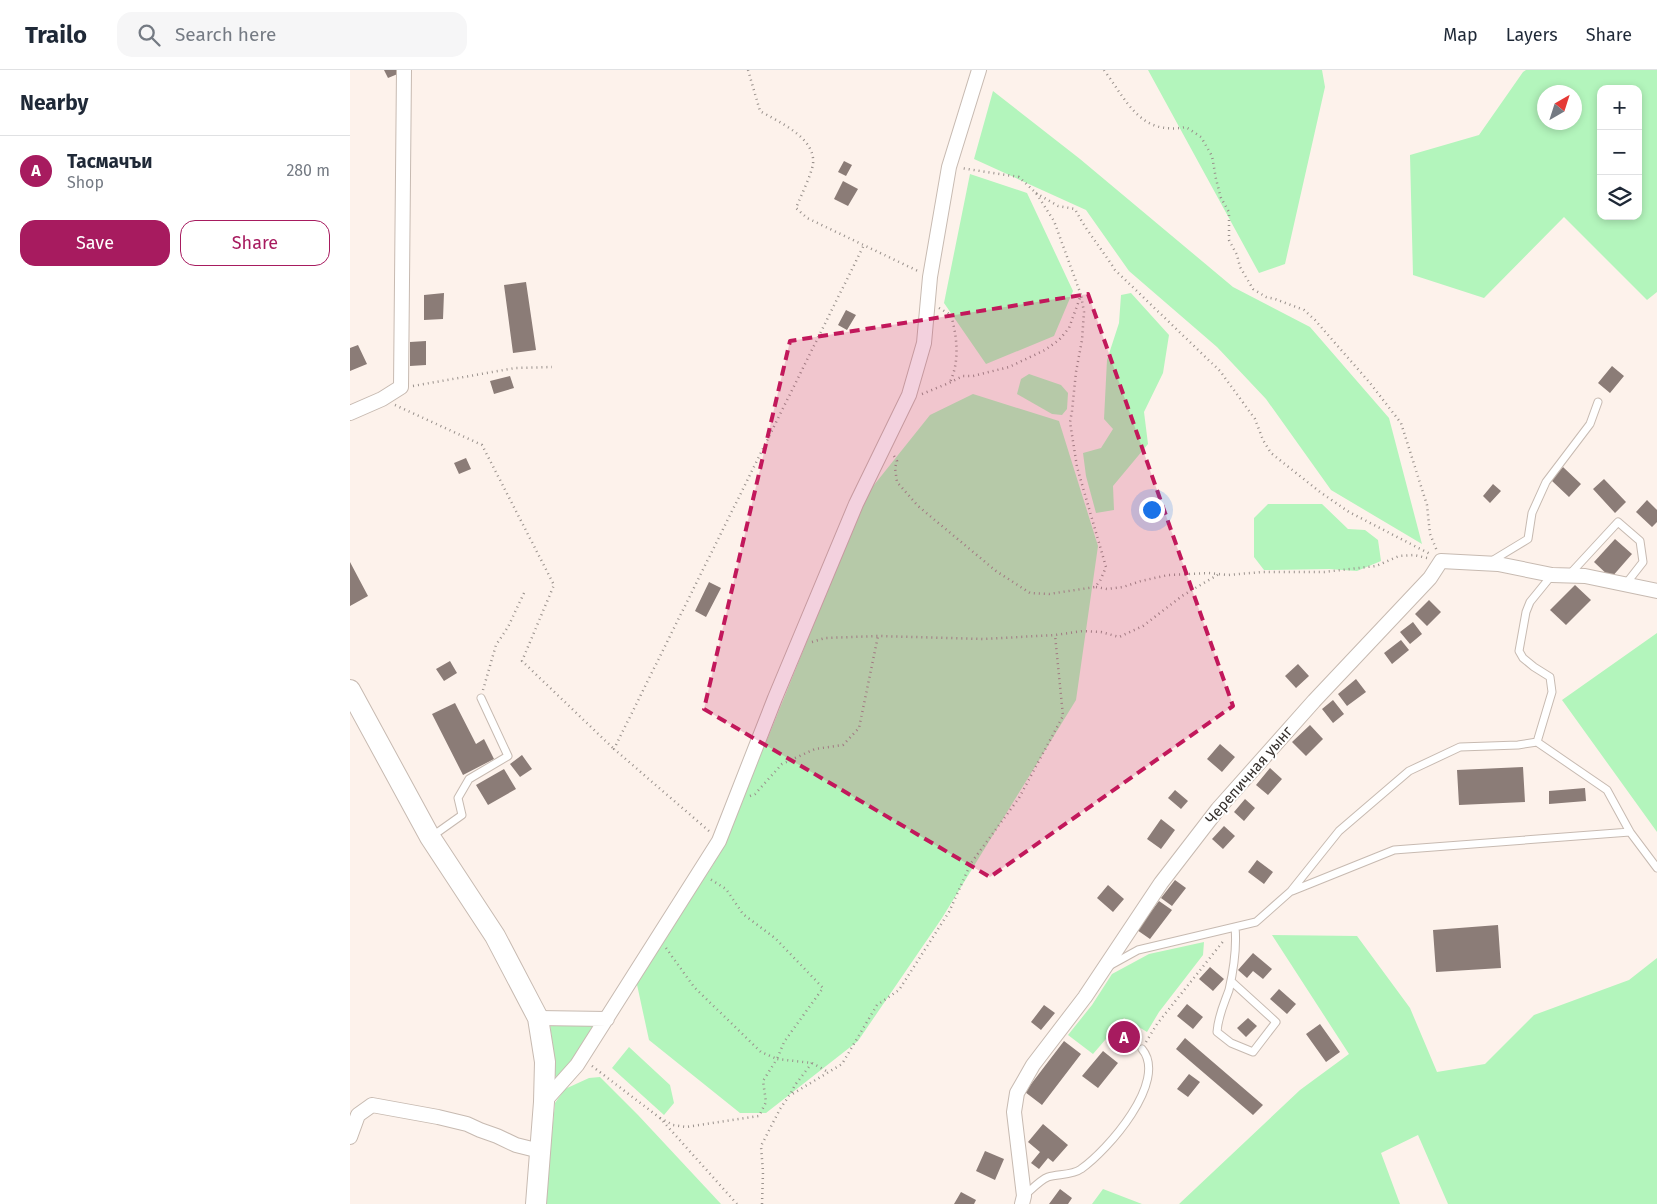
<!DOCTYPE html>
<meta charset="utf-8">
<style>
body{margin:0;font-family:"Fira Sans",sans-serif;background:#f6f6f7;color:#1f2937}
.controls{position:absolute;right:15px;top:15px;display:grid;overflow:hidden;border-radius:10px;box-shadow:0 2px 8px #0003}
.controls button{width:45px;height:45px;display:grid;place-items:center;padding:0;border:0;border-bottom:1px solid #e0e1e3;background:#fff;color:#1f2937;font:25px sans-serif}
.compass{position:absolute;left:1187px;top:15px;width:45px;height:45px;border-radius:50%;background:#fff;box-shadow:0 2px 8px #0003;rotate:39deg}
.you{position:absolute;left:801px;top:439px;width:18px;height:18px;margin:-12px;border:4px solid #fff;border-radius:50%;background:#1a73e8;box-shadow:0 0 0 8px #1a73e833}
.badge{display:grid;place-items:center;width:32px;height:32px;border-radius:50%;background:#a71b5f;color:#fff;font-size:16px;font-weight:700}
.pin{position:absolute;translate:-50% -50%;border:2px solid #fff;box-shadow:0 1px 5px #0006}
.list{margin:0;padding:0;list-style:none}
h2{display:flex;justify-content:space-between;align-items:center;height:65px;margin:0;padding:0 20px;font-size:21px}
h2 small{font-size:16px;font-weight:400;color:#747a83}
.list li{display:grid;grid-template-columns:32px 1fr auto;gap:15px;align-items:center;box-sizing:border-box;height:70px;padding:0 20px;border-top:1px solid #e0e1e3}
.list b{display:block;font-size:19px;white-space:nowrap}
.list p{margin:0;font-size:16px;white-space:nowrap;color:#747a83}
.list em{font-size:16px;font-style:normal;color:#747a83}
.actions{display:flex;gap:10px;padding:15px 20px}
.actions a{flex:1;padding:11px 0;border:1px solid #a71b5f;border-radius:15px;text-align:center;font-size:18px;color:#a71b5f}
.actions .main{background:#a71b5f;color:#fff}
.icon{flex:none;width:28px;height:28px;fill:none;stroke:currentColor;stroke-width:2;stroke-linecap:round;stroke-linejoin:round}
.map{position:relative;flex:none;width:1307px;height:1134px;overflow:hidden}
header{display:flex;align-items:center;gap:30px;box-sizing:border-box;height:70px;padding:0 25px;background:#fff;border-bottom:1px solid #e0e1e3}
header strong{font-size:24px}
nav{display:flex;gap:28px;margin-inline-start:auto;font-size:18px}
.search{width:350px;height:45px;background:#f6f6f7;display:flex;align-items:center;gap:12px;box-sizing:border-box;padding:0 18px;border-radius:15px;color:#747a83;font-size:19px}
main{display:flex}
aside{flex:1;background:#fff}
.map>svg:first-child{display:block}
</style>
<header>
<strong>Trailo</strong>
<div class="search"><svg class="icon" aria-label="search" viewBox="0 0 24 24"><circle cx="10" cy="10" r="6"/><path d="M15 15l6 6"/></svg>Search here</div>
<nav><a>Map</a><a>Layers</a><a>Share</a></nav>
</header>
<main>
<aside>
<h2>Nearby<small></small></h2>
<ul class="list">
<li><span class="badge">A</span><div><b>Тасмачъи</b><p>Shop</p></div><em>280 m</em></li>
</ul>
<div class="actions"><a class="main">Save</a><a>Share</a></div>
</aside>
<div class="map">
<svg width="1307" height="1134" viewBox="0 0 1307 1134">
<rect width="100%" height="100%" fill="#fdf2eb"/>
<path fill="#b3f5bc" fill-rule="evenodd" d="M798 0H972L975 17 935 194 909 203Z
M1176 0H1307V222L1297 230 1214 147 1134 228 1063 205 1060 85 1129 65 1173 2ZM1251 19H1288V146H1251ZM1194 22H1224V52H1194Z
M643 21 730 89 883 217 960 257 1039 348 1072 474 981 420 916 329 867 277 779 201 736 140 624 89Z
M620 104 677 123 723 221 704 266 636 294 594 233Z
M781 223 819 265 813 303 794 342 798 374 763 416 764 440 746 443 736 406 733 383 751 378 763 359 754 349 757 290 769 253 771 225Z
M679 304 711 315 718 323 717 339 712 345 702 344 667 324 671 309Z
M623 324 709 351 748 476 726 630 592 848 508 971 416 1043H390L299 970 286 910 310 872 363 795 419 665 516 425 580 345Z
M918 434H972L998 459 1015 460 1028 470 1031 491 1007 501 979 499 914 500 904 487V448Z
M1307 563V762L1212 630Z
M922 865 1007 866 1060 938 1087 1002 1135 994 1184 945 1279 910 1307 888V1134H1098L1068 1065 1031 1083 1050 1134H829L950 1020 999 984Z
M854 872 853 885 809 942 797 962 774 948 743 984 718 965 742 935 762 904 799 884Z
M200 954H246L223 988 209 1008 202 1005 204 986Z
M279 977 320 1015 324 1033 314 1045 262 998Z
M250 1007 288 1045 371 1134H195L205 1033 215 1019 239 1008Z
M753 1119 792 1134H742Z"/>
<path fill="#8b7c77" d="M34 0H48L50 3 38 8Z
M494 91 502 95 496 106 488 102Z
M493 111 508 119 498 136 484 129Z
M176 212 186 280 163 283 154 215Z
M94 223 93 249 74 250V225Z
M496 240 506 245 497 260 488 255Z
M76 271V295L60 296V272Z
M8 275 17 294 0 301V278Z
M1262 296 1274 306 1260 323 1248 313Z
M160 306 164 318 144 324 140 311Z
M116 388 121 399 109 404 104 393Z
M1213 397 1231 414 1219 427 1201 410Z
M1254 409 1276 432 1265 443 1243 419Z
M1143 414 1151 421 1140 433 1133 426Z
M1297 430 1307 440V452L1302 457 1286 442Z
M1265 469 1282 484 1261 508 1244 492Z
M0 492 18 526 0 536Z
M359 512 371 518 356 547 345 541Z
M1225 515 1241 530 1216 555 1200 540Z
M1079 530 1091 542 1077 556 1065 544Z
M1063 552 1072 564 1060 574 1050 562Z
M1051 570 1059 580 1042 594 1034 583Z
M100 591 107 603 94 611 86 599Z
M948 594 959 606 946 618 935 606Z
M1006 609 1016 622 997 636 988 624Z
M983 630 994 644 983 653 972 639Z
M105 633 126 674 134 669 144 689 113 705 82 644Z
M960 655 973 669 956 686 942 672Z
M870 674 885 687 872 702 857 689Z
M172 685 182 699 170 707 160 694Z
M1173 697 1175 732 1109 735 1107 700Z
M920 698 932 709 918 725 906 715Z
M154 699 166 719 138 735 126 715Z
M1235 718 1236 731 1199 734V721Z
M825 720 838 731 831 739 818 728Z
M895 729 905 738 894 751 884 742Z
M811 749 825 760 811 779 797 769Z
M874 756 885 766 873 779 862 769Z
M907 790 923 802 914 814 898 802Z
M825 810 836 818 822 836 811 828Z
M758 815 774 829 763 842 747 828Z
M809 831 822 840 800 869 787 860Z
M1148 855 1151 898 1086 902 1083 860Z
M903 883 922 899 913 909 903 901 897 908 888 900Z
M860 897 874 909 863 921 849 909Z
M929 919 946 934 937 944 920 929Z
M837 934 853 947 843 959 827 946Z
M694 935 705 943 691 960 681 952Z
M898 948 907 956 896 967 887 958Z
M773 952 786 962 774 978 761 967Z
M970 954 990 982 976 992 956 964Z
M835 968 913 1035 903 1045 826 979Z
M714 971 731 984 692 1035 675 1022Z
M753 981 768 993 748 1018 732 1006Z
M839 1004 850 1012 838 1027 827 1019Z
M693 1054 718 1075 703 1092 698 1088 689 1099 681 1093 690 1082 678 1072Z
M635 1081 654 1089 645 1110 626 1101Z
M710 1119 722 1128 718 1134H699Z
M611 1122 626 1130 624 1134H604Z"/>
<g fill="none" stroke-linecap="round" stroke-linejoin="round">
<g stroke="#c7bab1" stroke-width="9">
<path id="service" d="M1140 492 1178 469 1182 443 1196 412 1240 354 1248 332
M1219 505 1268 452 1290 471 1293 492 1275 515
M1187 672 1202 622 1200 607 1184 597 1173 588 1169 581 1176 542 1180 532 1202 505
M81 767 112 745 108 728 119 709 158 686 131 628
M942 821 1044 780 1280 762
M759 896 788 880 906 852 941 821 989 761 1059 701 1110 677 1168 675 1187 672 1257 720 1280 762 1307 798
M881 911 926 952 903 982 881 973 867 962C868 946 874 934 879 920 884 898 887 878 885 857
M674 1126C681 1120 690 1110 698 1107 708 1104 723 1105 731 1099 757 1081 819 1011 792 979"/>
</g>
<g stroke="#c7bab1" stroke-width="16">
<path id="minor" d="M0 343 32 329 51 317 54 0
M188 948 257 949
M194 1032 227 995 369 771 425 628 506 434 559 325 574 273 580 207 599 97 629 0
M0 1067 8 1045 22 1035 88 1047 117 1054 130 1060 147 1066 166 1075 190 1081
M672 1134 674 1126 664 1042 667 1023 683 995 735 927 811 813 868 739 964 631 1080 508 1091 491 1148 494 1202 505 1235 506 1307 521"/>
</g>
<g stroke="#c7bab1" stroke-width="22">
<path id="secondary" d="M0 620 80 767 145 866 188 948 195 992 194 1032 186 1134"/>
</g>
<path stroke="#99918c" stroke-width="2.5" stroke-dasharray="1 4" stroke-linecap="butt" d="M398 0 410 41C429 52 466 68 463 94 462 103 450 128 446 138L457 148 570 202
M754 0C777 31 790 66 836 57L851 67 862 86 866 109 871 128 879 142V170L887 185 890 197 903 219 916 227 925 229 954 240 965 250 1020 313 1051 353 1077 435 1080 464 1087 481
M686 123 708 136 725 139C736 161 752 179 765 200L870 301 905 349 913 370 921 383 970 422 999 442 1082 485
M589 238 601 245C607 266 610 291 600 312
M63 316 165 298 202 297
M572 324 599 313 613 306H623L659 297 695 280 709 270 719 258 731 225 704 151 686 123 669 107 611 98
M45 335 132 375 204 515 172 591 264 679
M544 386 547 391 545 398 547 412 568 436 646 501 680 523 699 524 745 517 750 511 756 497 727 397 720 352 722 341 726 302 732 270 734 242 731 225
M746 517 757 519 773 517 791 511 818 505 858 503 878 505 912 502H974L1026 496 1049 486 1064 485 1077 488
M462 572 475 568 528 566 634 569 705 565 733 561 751 562 769 567 793 556 832 526 869 504
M133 620 146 575 158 557 175 521
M400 726 405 724 432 694 465 679 493 675 509 658 528 566
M359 761 264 679 514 175
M316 878 344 917 411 982 427 989 434 972 473 918 425 868 393 844 376 819 360 809
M796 972 807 954 875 869
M462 993 478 1002
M242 996 310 1048 387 1134
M310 1048 323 1055 336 1057 409 1046 416 1032 413 1011 427 989 462 993 445 1015 440 1025
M412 1134 413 1102 411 1076 430 1039 439 1026 492 994 527 935 549 920 599 842 621 793 669 728 713 646 705 565"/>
<use href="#service" stroke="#fff" stroke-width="7"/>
<use href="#minor" stroke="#fff" stroke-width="14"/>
<use href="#secondary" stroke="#fff" stroke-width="20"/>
</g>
<path fill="#c2185b" fill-opacity="0.2" stroke="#c2185b" stroke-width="4" stroke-dasharray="10 6" stroke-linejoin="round" d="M738 224 883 636 640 807 354 639 440 271Z"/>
<g text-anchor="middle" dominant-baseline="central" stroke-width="4" stroke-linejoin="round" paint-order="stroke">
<g font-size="15" fill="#36312e" stroke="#fff">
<text transform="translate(899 705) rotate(-49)">Черепичная уынг</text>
</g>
</g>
</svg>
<div class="controls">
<button>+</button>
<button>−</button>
<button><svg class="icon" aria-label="layers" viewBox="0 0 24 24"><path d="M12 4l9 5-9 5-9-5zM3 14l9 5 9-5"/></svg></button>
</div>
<svg class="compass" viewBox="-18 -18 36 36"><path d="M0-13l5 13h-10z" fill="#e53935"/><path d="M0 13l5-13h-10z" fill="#747a83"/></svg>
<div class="you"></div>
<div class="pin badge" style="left:774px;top:967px">A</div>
</div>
</main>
